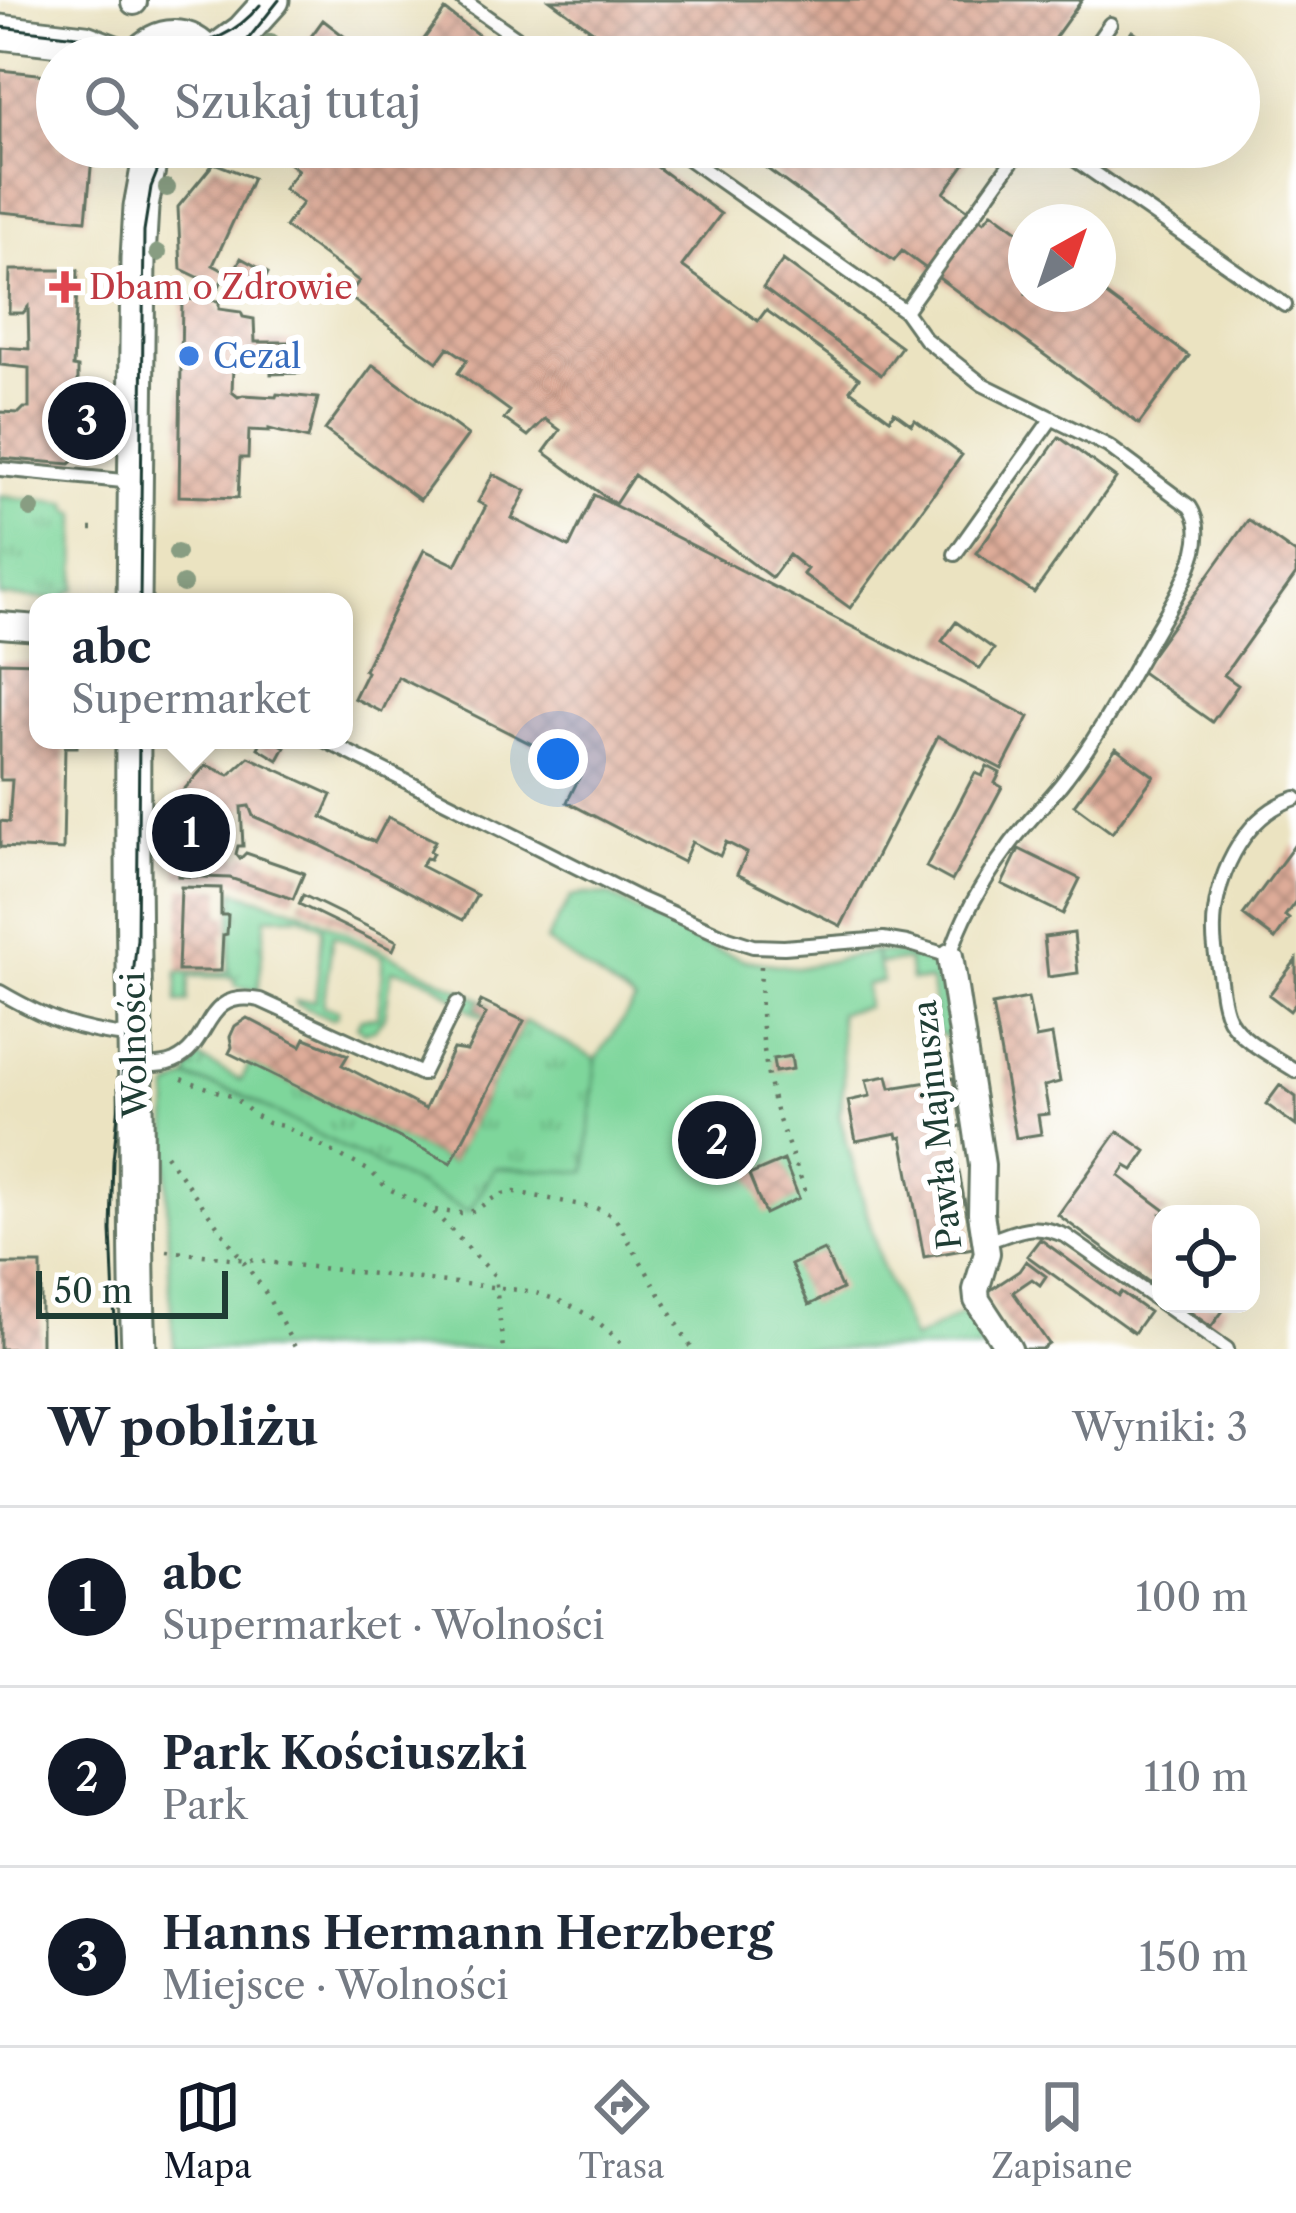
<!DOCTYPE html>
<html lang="pl">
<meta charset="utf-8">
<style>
body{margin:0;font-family:"Libre Caslon Text",serif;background:#f2f2f3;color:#1f2937}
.controls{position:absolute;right:36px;bottom:36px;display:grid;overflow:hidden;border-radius:24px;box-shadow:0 12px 48px #0002}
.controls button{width:108px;height:108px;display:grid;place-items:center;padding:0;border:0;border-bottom:3px solid #e0e1e3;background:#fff;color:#1f2937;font:60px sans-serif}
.compass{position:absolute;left:1008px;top:204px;width:108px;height:108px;border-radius:50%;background:#fff;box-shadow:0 12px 48px #0002;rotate:40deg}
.scale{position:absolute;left:36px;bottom:30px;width:192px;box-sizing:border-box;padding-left:12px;border:6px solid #1f3d34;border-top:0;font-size:33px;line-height:42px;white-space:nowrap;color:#1f3d34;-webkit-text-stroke:9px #fff;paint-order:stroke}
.you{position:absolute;left:558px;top:759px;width:42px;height:42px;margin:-30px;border:9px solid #fff;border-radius:50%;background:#1a73e8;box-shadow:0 0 0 18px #1a73e833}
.badge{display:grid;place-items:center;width:78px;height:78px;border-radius:50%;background:#111827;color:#fff;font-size:39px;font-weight:700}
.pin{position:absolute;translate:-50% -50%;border:6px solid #fff;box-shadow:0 3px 12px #0006}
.popup{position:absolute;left:29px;top:593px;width:324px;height:156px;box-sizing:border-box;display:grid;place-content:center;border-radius:24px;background:#fff;filter:drop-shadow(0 3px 9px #0005);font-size:39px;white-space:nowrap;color:#747a83}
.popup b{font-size:45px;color:#1f2937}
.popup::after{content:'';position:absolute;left:50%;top:100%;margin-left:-24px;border:24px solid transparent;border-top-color:#fff}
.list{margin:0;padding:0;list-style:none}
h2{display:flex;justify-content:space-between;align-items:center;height:156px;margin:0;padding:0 48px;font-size:51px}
h2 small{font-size:39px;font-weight:400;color:#747a83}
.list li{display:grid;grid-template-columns:78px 1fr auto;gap:36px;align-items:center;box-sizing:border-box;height:180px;padding:0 48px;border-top:3px solid #e0e1e3}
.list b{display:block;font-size:45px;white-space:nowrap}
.list p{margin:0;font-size:39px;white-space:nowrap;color:#747a83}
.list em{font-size:39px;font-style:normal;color:#747a83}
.icon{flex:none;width:66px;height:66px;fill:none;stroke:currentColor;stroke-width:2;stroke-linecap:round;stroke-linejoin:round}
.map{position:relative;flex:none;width:1296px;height:1349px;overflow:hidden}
.search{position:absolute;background:#fff;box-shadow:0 12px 48px #0002;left:36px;right:36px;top:36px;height:132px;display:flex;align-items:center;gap:30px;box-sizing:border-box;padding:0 42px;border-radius:66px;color:#747a83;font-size:45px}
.sheet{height:696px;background:#fff}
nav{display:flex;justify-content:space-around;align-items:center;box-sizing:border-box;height:168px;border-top:3px solid #e0e1e3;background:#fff;font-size:33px;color:#747a83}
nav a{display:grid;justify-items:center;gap:6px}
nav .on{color:#111827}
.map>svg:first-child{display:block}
</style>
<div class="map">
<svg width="1296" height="1349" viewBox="0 0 1296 1349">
<defs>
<pattern id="grass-tufts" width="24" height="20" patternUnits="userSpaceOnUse" patternTransform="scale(3)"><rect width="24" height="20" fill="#7ed69b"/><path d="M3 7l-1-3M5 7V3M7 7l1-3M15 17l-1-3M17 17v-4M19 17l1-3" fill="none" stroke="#67af7f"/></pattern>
<pattern id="building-cross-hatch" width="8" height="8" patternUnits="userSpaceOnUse" patternTransform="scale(3)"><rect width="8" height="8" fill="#deac99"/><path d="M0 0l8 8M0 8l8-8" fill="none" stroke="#b38d7e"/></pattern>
</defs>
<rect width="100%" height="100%" fill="#fff"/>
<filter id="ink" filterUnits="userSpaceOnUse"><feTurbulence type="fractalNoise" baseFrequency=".00833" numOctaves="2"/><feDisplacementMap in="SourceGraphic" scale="24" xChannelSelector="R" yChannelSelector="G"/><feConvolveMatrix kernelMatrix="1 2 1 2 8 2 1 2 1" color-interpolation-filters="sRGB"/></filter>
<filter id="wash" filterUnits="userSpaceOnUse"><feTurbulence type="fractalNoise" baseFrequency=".004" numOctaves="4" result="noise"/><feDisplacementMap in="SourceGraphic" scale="48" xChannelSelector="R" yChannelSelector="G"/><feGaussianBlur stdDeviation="2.7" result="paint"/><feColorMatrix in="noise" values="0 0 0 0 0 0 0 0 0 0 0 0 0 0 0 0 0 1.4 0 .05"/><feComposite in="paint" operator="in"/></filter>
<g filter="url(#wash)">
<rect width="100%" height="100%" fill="#ebe3c1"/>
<path fill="url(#grass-tufts)" stroke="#4e8a68" stroke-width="3" d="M0 496 68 503 69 510 77 514 76 589 68 593 67 600 0 596Z
M234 891 302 911 491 1005 490 1007 480 1002 477 1009 486 1014 484 1018C446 999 442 976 392 970L385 1016 374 1030 364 1032 357 1026 361 1018 378 1017 383 957 333 935 323 1006 338 1010 337 1016 333 1019 296 1004V1001H315L323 927 301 916 266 917 258 991 236 986 233 977 189 976 188 1002H177L178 972H228Z
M874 952C944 953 942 976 952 1036L943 1037 937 1030 931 981 911 980 908 960 879 964Z
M524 1021 596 1059 586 1173 495 1168 469 1212 239 1094 188 1078 189 1071 199 1058 241 1080 250 1063 451 1163Z"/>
<path fill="#7ed69b" stroke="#4e8a68" stroke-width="3" d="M585 894 609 895 691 940 745 960 798 968 874 952 883 981 865 985 867 1007 839 1013 844 1083 839 1115 882 1267 913 1340 970 1309 989 1349H174C167 1262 165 1176 169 1089L188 1078 239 1094 469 1212 495 1168 586 1172 596 1059 635 1002 546 941 571 897Z"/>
<g id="blocks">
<path fill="url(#building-cross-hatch)" d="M550 0H1082L1041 57H613L593 43 598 35Z
M445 10 508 57H411Z
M323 20 371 57H296Z
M1132 31 1168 57H1114Z
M0 70 57 76V147H93L86 220 0 212Z
M297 147H630L721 214 682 266 758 321 766 310 824 352 859 378 850 390 887 417 890 419 894 412 912 425 915 420 962 455 850 608 803 574 807 569 789 555 772 578 634 475 615 504 544 452 560 430 545 419 528 436 504 419 510 411 458 373 467 360 448 347 437 362 348 296 359 281 285 227 302 203 284 189 298 170 286 161Z
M737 147H977L944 193 984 222 992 212 1026 237V294H1098V289L1189 356 1139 424 902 251 894 261Z
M1068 147H1104L1109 151 1096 168Z
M214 163 253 178 213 265 226 272 219 287 181 269 178 207Z
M241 258 268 273 257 295 229 281Z
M783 260 901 347 881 375 763 288Z
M10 270H78L73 367 78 368V457L70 464 0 458V412L19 413 24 408H29V368L0 365V347L29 349 28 307 23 313H9Z
M182 299 219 301V309L241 312 243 317 254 319 255 342H300V373L271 374V368H251L252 358H240L233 366 232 392 238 397 243 395 276 397 277 394 318 398 308 439 269 429V431L249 430 248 458H240L238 498 179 496Z
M373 365 468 435 420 500 325 430Z
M1059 437 1116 478 1034 593 976 553Z
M493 474 526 491 512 518 569 547 594 495 1029 717 1002 769 938 736 841 926 737 874 747 853 726 842 720 856 692 842 683 862 567 802 583 770 398 677 382 712 354 698 367 672 364 670 424 550 456 565 486 506 478 502Z
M1248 520 1296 554V574L1224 675 1238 685 1212 722 1140 671Z
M956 622 994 649 980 669 942 641Z
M0 662 38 663V740H77V747H65L63 850 0 847V821L9 822 12 780H0Z
M262 740H273L285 747 278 760 258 748Z
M1116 748 1154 776 1112 833 1074 805Z
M249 757 332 795 322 817 364 838 375 842 388 817 435 841 430 851 433 853 430 859 426 858 421 866 477 895 463 920 320 845 253 816 249 806 241 807 243 846H238L236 854 240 859 246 853 304 873 293 899 230 878 178 876 179 795 206 765 229 775Z
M987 766 1000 773 995 783 1002 787 952 881 926 867 975 773 982 776Z
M1296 843V901L1285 916 1289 919 1275 939 1243 915Z
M1019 849 1080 879 1063 914 1002 884Z
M181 887 221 888V915H228L227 934 223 935 221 971H178Z
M303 895 397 941 393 950 299 904Z
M1074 933 1078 973 1048 977 1044 937Z
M1296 960V1003L1290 1011 1269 995Z
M1028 998 1036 1038 1052 1035 1060 1082 1044 1086 1049 1114 1038 1115 1041 1134 1016 1138 992 1005Z
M481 1001 524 1021 451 1163 229 1053 232 1047 230 1037 235 1026 247 1018 301 1046 305 1038 348 1055 342 1065 425 1109 453 1049 467 1051 479 1027 486 1014 477 1009Z
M791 1056 793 1069 775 1072 773 1059Z
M887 1076 890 1088 953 1078 962 1126 951 1128 973 1248 924 1257 902 1137 898 1138 897 1133 856 1141 848 1101 870 1096 866 1080Z
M1280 1085 1296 1097V1126L1266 1104Z
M1118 1131 1146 1151 1133 1170 1126 1166 1119 1176 1170 1214H1161V1291L1058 1215Z
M784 1160 799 1198 765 1214 749 1175Z
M1040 1239 1118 1296 1121 1292 1149 1312 1134 1333 1027 1256Z
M824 1250 842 1289 809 1305 791 1265Z
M1026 1261 1046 1276 1040 1285 1032 1279 1013 1292 1049 1344 1042 1349H1024L986 1293 1019 1271Z
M0 1264H41V1349H0Z
M1179 1304H1228L1211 1327Z"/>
</g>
</g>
<g filter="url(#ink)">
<use href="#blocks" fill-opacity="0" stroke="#667765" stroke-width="3"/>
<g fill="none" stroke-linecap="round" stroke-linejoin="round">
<g stroke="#667765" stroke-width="18">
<path id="service" d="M463 0 544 57
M1087 57 1110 24
M672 147 905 311 1022 147
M1057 147 1285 305
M0 469 133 482
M955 554 1052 418
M324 740 640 899 728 938 753 946 784 947 883 939 907 943 950 956C961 919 984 880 1007 849 1024 824 1048 802 1066 778 1099 736 1123 689 1149 643 1165 614 1186 584 1195 551 1199 535 1199 521 1190 507L1108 446 982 384 925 339 905 311
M1296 798C1242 815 1212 882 1214 935 1214 948 1217 961 1219 973 1221 988 1222 1005 1229 1019 1242 1042 1275 1057 1296 1071
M0 992C48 1020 78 1031 133 1037
M136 1065C149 1066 162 1066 174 1061 214 1043 201 989 260 1000L422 1074 457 1003
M986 1242C1019 1231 1032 1221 1066 1236L1227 1349"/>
</g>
<g stroke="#667765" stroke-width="30">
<path id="minor" d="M134 2V0
M0 625 38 628
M950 956 982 1165 981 1213 987 1253 976 1290 977 1300 1009 1349"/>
</g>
<g stroke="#667765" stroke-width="39">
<path id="tertiary" d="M0 32 85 42 125 57
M137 57C159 32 188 30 209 57L243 32 272 0
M134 602 138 258 141 207 152 147
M133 740C132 860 134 980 136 1100 137 1183 135 1266 139 1349"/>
</g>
<path stroke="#667765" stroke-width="4.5" stroke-dasharray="3 9" stroke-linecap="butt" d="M90 529H101
M761 966C759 1014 763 1067 777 1114 786 1141 797 1167 806 1193
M182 1079 233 1097 256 1116 268 1123 283 1126 370 1171 387 1188 432 1210 495 1276 503 1349
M166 1155 264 1290 296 1349
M435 1210C449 1212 465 1216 477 1209 491 1200 497 1193 515 1192L596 1208 614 1216 692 1349
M167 1251 528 1291C568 1301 599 1317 626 1349"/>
<use href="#service" stroke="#fff" stroke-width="12"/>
<use href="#minor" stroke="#fff" stroke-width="24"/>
<use href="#tertiary" stroke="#fff" stroke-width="33"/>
<path stroke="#1f3d34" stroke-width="3" d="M0 27 172 47C209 45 236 34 260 5
M234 57 279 0
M140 602 144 231 151 187 167 147
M116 1349 111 1230 113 1160 137 939 139 740"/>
</g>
<g fill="#889d82">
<circle cx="271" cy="42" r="9"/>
<circle cx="167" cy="188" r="9"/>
<circle cx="158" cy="253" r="9"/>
<circle cx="31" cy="509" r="9"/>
<circle cx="177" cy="553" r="9"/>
<circle cx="183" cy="584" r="9"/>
</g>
</g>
<path fill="#e0444e" stroke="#fff" stroke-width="4.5" d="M59 269h12v12h12v12h-12v12h-12v-12h-12v-12h12z"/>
<circle fill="#3f7fe0" stroke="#fff" stroke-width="4.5" cx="189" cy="356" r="12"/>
<g text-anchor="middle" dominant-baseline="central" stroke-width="12" stroke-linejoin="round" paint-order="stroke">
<g font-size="33" fill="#be3a42" stroke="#fff" text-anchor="start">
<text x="89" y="287">Dbam o Zdrowie</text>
</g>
<g font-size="33" fill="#366cbe" stroke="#fff" text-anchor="start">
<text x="213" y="356">Cezal</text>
</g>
<g font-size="33" fill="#1f3d34" stroke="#fff">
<text transform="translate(134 1045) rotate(-91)">Wolności</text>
<text transform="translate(937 1125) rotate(-96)">Pawła Majnusza</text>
</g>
</g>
</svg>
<div class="controls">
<button><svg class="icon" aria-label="locate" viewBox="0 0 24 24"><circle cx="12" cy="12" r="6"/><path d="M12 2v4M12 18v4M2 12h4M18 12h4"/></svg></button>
</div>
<svg class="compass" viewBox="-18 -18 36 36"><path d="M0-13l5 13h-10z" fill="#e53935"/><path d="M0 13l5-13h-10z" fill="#747a83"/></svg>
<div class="scale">50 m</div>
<div class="you"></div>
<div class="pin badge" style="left:191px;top:833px">1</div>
<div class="popup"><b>abc</b>Supermarket</div>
<div class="pin badge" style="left:717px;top:1140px">2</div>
<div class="pin badge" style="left:87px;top:421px">3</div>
<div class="search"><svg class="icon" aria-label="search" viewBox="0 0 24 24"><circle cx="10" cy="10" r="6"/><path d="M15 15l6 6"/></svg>Szukaj tutaj</div>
</div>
<section class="sheet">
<h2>W pobliżu<small>Wyniki: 3</small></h2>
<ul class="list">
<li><span class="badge">1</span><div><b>abc</b><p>Supermarket · Wolności</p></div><em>100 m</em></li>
<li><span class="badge">2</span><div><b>Park Kościuszki</b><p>Park</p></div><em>110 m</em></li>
<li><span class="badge">3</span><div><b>Hanns Hermann Herzberg</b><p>Miejsce · Wolności</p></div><em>150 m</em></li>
</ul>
</section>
<nav>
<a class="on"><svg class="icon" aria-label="map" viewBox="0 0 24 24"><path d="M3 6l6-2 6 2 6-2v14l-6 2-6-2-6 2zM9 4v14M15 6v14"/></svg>Mapa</a>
<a><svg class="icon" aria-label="directions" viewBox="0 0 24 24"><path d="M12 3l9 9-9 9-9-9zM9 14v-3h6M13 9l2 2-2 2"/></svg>Trasa</a>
<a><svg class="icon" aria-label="saved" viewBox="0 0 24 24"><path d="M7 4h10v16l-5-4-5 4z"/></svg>Zapisane</a>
</nav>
